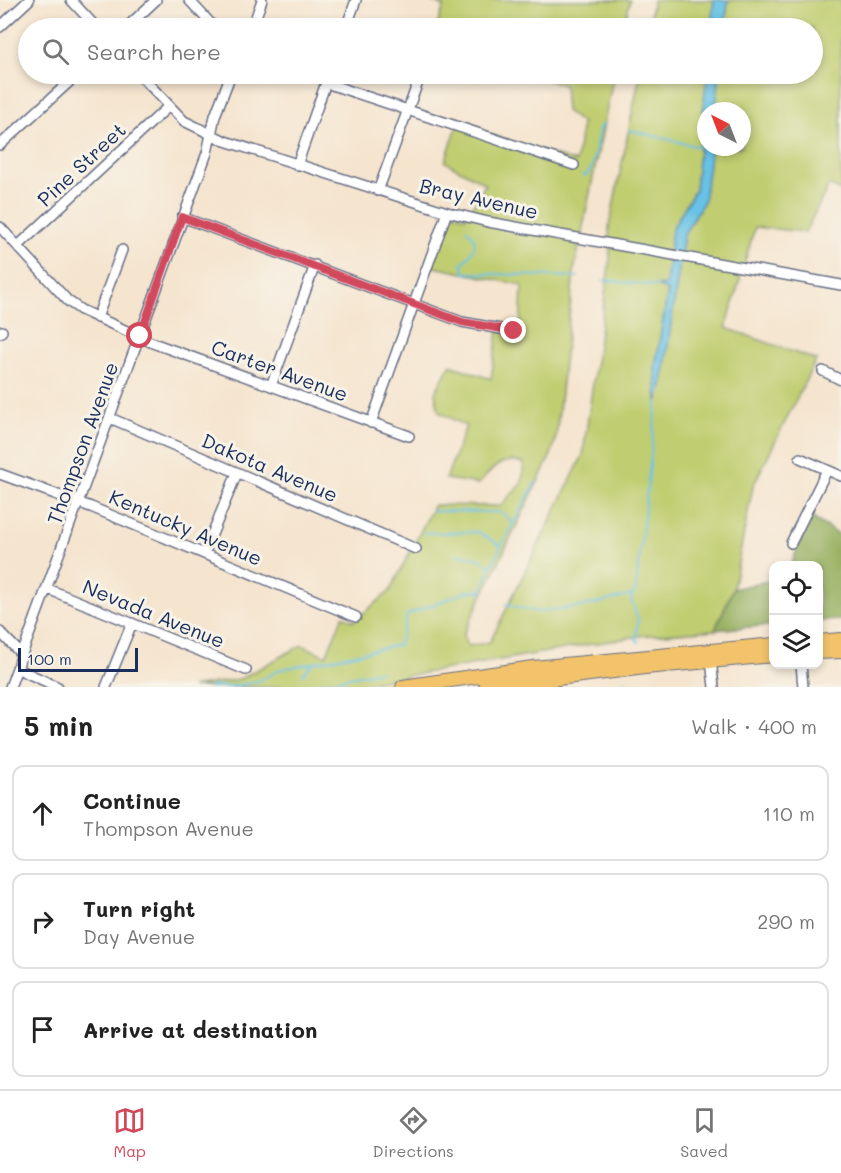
<!DOCTYPE html>
<meta charset="utf-8">
<style>
body{margin:0;font-family:Mali,sans-serif;background:#f2f2f2;color:#222}
.controls{position:absolute;right:18px;bottom:18px;display:grid;overflow:hidden;border-radius:12px;box-shadow:0 3px 9px #0003}
.controls button{width:54px;height:54px;display:grid;place-items:center;padding:0;border:0;border-bottom:2px solid #e0e0e0;background:#fff;color:#222;font:30px sans-serif}
.compass{position:absolute;left:697px;top:102px;width:54px;height:54px;border-radius:50%;background:#fff;box-shadow:0 3px 9px #0003;rotate:318deg}
.scale{position:absolute;left:18px;bottom:15px;width:120px;box-sizing:border-box;padding-left:6px;border:3px solid #1b2f5e;border-top:0;font-size:16px;line-height:21px;white-space:nowrap;color:#1b2f5e;-webkit-text-stroke:4px #f7f3e8;paint-order:stroke}
.stop{position:absolute;width:18px;height:18px;margin:-14px;border:4px solid #d1495b;border-radius:50%;background:#fff}
.stop.end{background:#d1495b;border-color:#fff;box-shadow:0 2px 6px #0008}
.list{margin:0;padding:0;list-style:none}
h2{display:flex;justify-content:space-between;align-items:center;height:78px;margin:0;padding:0 24px;font-size:26px}
h2 small{font-size:20px;font-weight:400;color:#767676}
.list li{display:grid;grid-template-columns:39px 1fr auto;gap:18px;align-items:center;box-sizing:border-box;height:96px;margin:0 12px 12px;padding:0 12px;border:2px solid #e0e0e0;border-radius:12px}
.list b{display:block;font-size:22px;white-space:nowrap}
.list p{margin:0;font-size:20px;white-space:nowrap;color:#767676}
.list em{font-size:20px;font-style:normal;color:#767676}
.icon{flex:none;width:33px;height:33px;fill:none;stroke:currentColor;stroke-width:2;stroke-linecap:round;stroke-linejoin:round}
.map{position:relative;flex:none;width:841px;height:687px;overflow:hidden}
.search{position:absolute;background:#fff;box-shadow:0 3px 9px #0003;left:18px;right:18px;top:18px;height:66px;display:flex;align-items:center;gap:15px;box-sizing:border-box;padding:0 21px;border-radius:33px;color:#767676;font-size:22px}
.sheet{height:402px;background:#fff}
nav{display:flex;justify-content:space-around;align-items:center;box-sizing:border-box;height:84px;border-top:2px solid #e0e0e0;background:#fff;font-size:16px;color:#767676}
nav a{display:grid;justify-items:center;gap:3px}
nav .on{color:#d1495b}
.map>svg:first-child{display:block}
</style>
<div class="map">
<svg width="841" height="687" viewBox="0 0 841 687">
<rect width="100%" height="100%" fill="#f7f3e8"/>
<filter id="ink" filterUnits="userSpaceOnUse"><feTurbulence type="fractalNoise" baseFrequency=".0167" numOctaves="2"/><feDisplacementMap in="SourceGraphic" scale="12" xChannelSelector="R" yChannelSelector="G"/><feConvolveMatrix kernelMatrix="1 2 1 2 8 2 1 2 1" color-interpolation-filters="sRGB"/></filter>
<filter id="wash" filterUnits="userSpaceOnUse"><feTurbulence type="fractalNoise" baseFrequency=".008" numOctaves="4" result="noise"/><feDisplacementMap in="SourceGraphic" scale="24" xChannelSelector="R" yChannelSelector="G"/><feGaussianBlur stdDeviation="1.35" result="paint"/><feColorMatrix in="noise" values="0 0 0 0 0 0 0 0 0 0 0 0 0 0 0 0 0 1.4 0 .05"/><feComposite in="paint" operator="in"/></filter>
<g filter="url(#wash)">
<rect width="100%" height="100%" fill="#f5e4ce"/>
<path fill="#c0cd6f" stroke="#6e7e66" stroke-width="1.5" d="M427 0H630L624 28H436L444 6Z
M653 0H714L711 28H648Z
M728 0H841V191L829 185 805 232 755 227 726 328 816 360 753 486 733 589 715 630 639 636 343 687H192L240 679 302 645 326 656 343 616 354 621 390 591 434 505 500 506 522 483 524 463C500 457 494 467 479 484L446 479 466 426 439 412 435 393 450 365 491 379 498 331 520 333 522 285 429 266 447 211 466 217 486 184 445 162 458 124 576 162 582 123 566 111 564 85 528 74H614L574 271 556 438 551 455 464 633 465 642 469 646 490 642 583 455 610 259 609 227 640 74H707L695 190 672 229 666 285 659 286 668 291 655 367 657 401 662 386 684 234 704 201 711 147H742V111H715L720 74H812V28H725Z"/>
<path fill="#98b062" stroke="#5a7060" stroke-width="1.5" d="M809 516 841 536V620L819 621 818 566H791Z
M773 580V625L715 630 733 589Z"/>
<path fill="#68c2e6" stroke="#4278a2" stroke-width="1.5" d="M714 0H728L725 28H711Z
M707 74H720L715 111H706V147H711L704 201 684 234 662 386 657 402 655 367 668 291 657 286 666 285 672 229 695 190Z"/>
<g fill="none" stroke-linecap="round" stroke-linejoin="round">
<path stroke="#68c2e6" stroke-width="2" d="M630 130 699 147
M582 175 586 176C597 165 595 141 600 126L605 125
M466 229C482 240 473 253 462 264L465 273 578 277
M603 280 657 286
M432 511 499 512 506 516 513 524
M424 533 478 532 501 546
M457 554 481 559 491 567
M480 592 501 546 536 482
M506 604 537 612 585 606 633 595
M639 642 636 639 638 620 631 599 636 588 657 402
M303 674 312 664
M210 687C219 685 225 687 233 686 251 684 264 680 278 670L399 645 407 615 468 591 483 592
M299 687 381 671
M625 687V681"/>
</g>
</g>
<g filter="url(#ink)">
<g fill="none" stroke-linecap="round" stroke-linejoin="round">
<g stroke="#676e85" stroke-width="12">
<path id="minor" d="M71 0 97 28
M189 0 215 28
M0 27 29 0
M126 28 156 0
M252 28 262 0
M346 28 356 0
M139 74 184 121 225 141 447 212 488 222 841 285
M326 83 574 165
M0 145 78 74
M297 165 329 74
M378 191 421 74
M182 217 462 322 518 332
M0 227 68 301 81 310 153 343 409 436
M18 246 169 106
M97 318 122 250
M0 333 2 331
M823 371 841 380
M271 386 315 265
M110 418 416 549
M371 423 447 212
M800 458 841 476
M0 474 91 507 356 617
M791 543 827 470
M204 554 237 473
M48 589 246 670
M0 632 23 656
M711 660 714 687
M801 664 803 687
M18 669 58 687
M10 687 207 153 215 116 231 74
M106 687 132 623"/>
</g>
<g stroke="#676e85" stroke-width="16">
<path id="highway" d="M818 642 841 640
M818 652 841 651
M403 687 533 668 774 645
M486 687 645 667 774 655"/>
</g>
<use href="#minor" stroke="#fff" stroke-width="9"/>
<use href="#highway" stroke="#f2c36a" stroke-width="14"/>
</g>
</g>
<g fill="none" stroke-linecap="round" stroke-linejoin="round" filter="url(#ink)">
<path stroke="#d1495b" stroke-width="8" d="M140 336 182 217 462 322 514 331"/>
</g>
<g text-anchor="middle" dominant-baseline="central" stroke-width="6" stroke-linejoin="round" paint-order="stroke">
<g font-size="20" fill="#1b2f5e" stroke="#f7f3e8">
<text transform="translate(81 164) rotate(-43)">Pine Street</text>
<text transform="translate(479 198) rotate(13)">Bray Avenue</text>
<text transform="translate(280 370) rotate(20)">Carter Avenue</text>
<text transform="translate(82 443) rotate(-70)">Thompson Avenue</text>
<text transform="translate(270 467) rotate(23)">Dakota Avenue</text>
<text transform="translate(186 527) rotate(23)">Kentucky Avenue</text>
<text transform="translate(154 613) rotate(22)">Nevada Avenue</text>
</g>
</g>
</svg>
<div class="controls">
<button><svg class="icon" aria-label="locate" viewBox="0 0 24 24"><circle cx="12" cy="12" r="6"/><path d="M12 2v4M12 18v4M2 12h4M18 12h4"/></svg></button>
<button><svg class="icon" aria-label="layers" viewBox="0 0 24 24"><path d="M12 4l9 5-9 5-9-5zM3 14l9 5 9-5"/></svg></button>
</div>
<svg class="compass" viewBox="-18 -18 36 36"><path d="M0-13l5 13h-10z" fill="#e53935"/><path d="M0 13l5-13h-10z" fill="#767676"/></svg>
<div class="scale">100 m</div>
<div class="stop" style="left:140px;top:336px"></div>
<div class="stop end" style="left:514px;top:331px"></div>
<div class="search"><svg class="icon" aria-label="search" viewBox="0 0 24 24"><circle cx="10" cy="10" r="6"/><path d="M15 15l6 6"/></svg>Search here</div>
</div>
<section class="sheet">
<h2>5 min<small>Walk · 400 m</small></h2>
<ul class="list">
<li><svg class="icon" aria-label="ahead" viewBox="0 0 24 24"><path d="M12 20V5M6 11l6-6 6 6"/></svg><div><b>Continue</b><p>Thompson Avenue</p></div><em>110 m</em></li>
<li><svg class="icon" aria-label="right" viewBox="0 0 24 24"><path d="M7 20v-9h11M14 6l5 5-5 5"/></svg><div><b>Turn right</b><p>Day Avenue</p></div><em>290 m</em></li>
<li><svg class="icon" aria-label="arrive" viewBox="0 0 24 24"><path d="M6 21V4h12l-3 4 3 4H6"/></svg><div><b>Arrive at destination</b></div></li>
</ul>
</section>
<nav>
<a class="on"><svg class="icon" aria-label="map" viewBox="0 0 24 24"><path d="M3 6l6-2 6 2 6-2v14l-6 2-6-2-6 2zM9 4v14M15 6v14"/></svg>Map</a>
<a><svg class="icon" aria-label="directions" viewBox="0 0 24 24"><path d="M12 3l9 9-9 9-9-9zM9 14v-3h6M13 9l2 2-2 2"/></svg>Directions</a>
<a><svg class="icon" aria-label="saved" viewBox="0 0 24 24"><path d="M7 4h10v16l-5-4-5 4z"/></svg>Saved</a>
</nav>
